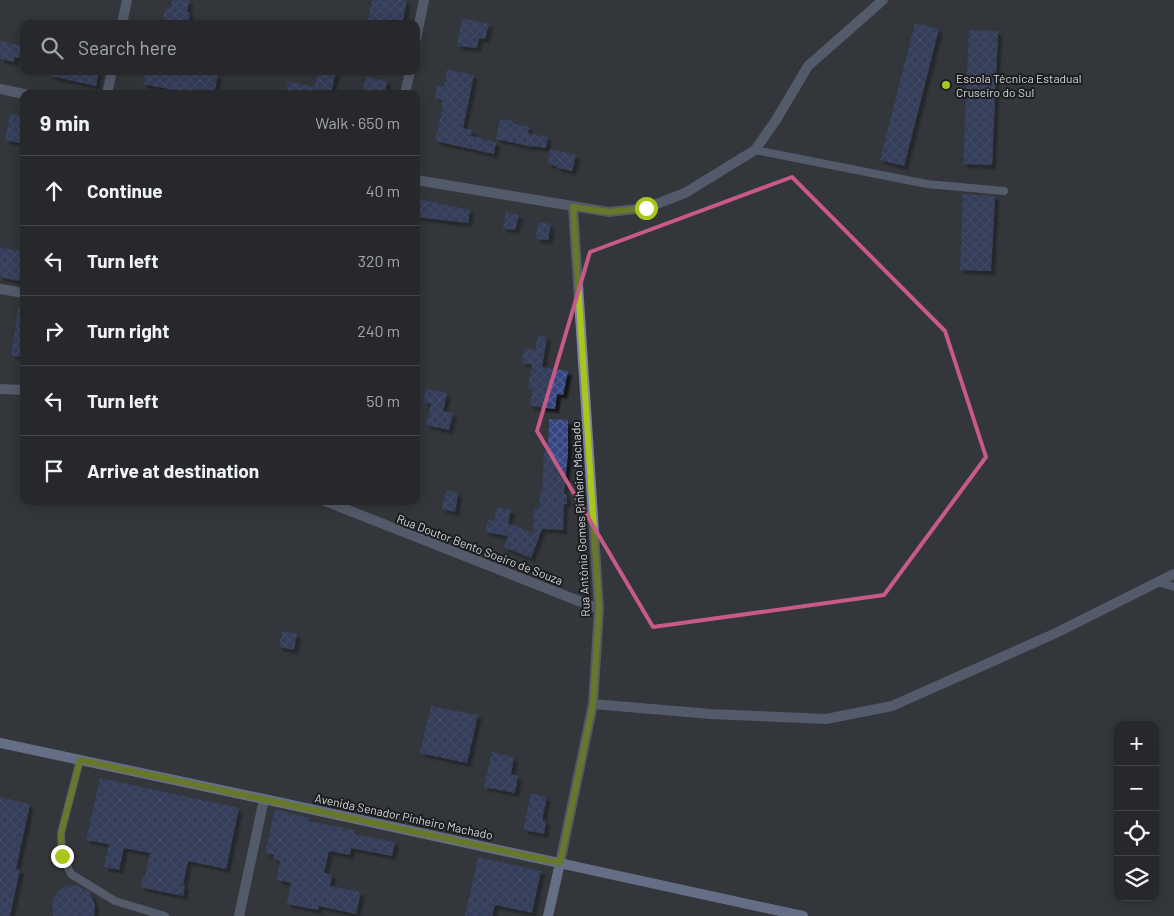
<!DOCTYPE html>
<meta charset="utf-8">
<style>
body{margin:0;font-family:Barlow,sans-serif;background:#323438;color:#f1f3f6}
.controls{position:absolute;right:15px;bottom:15px;display:grid;overflow:hidden;border-radius:10px;box-shadow:0 2px 12px #0003}
.controls button{width:45px;height:45px;display:grid;place-items:center;padding:0;border:0;border-bottom:1px solid #424448;background:#26282c;color:#f1f3f6;font:25px sans-serif}
.stop{position:absolute;width:15px;height:15px;margin:-11px;border:4px solid #a9c71a;border-radius:50%;background:#fff}
.stop.end{background:#a9c71a;border-color:#fff;box-shadow:0 1px 5px #0008}
.list{margin:0;padding:0;list-style:none}
h2{display:flex;justify-content:space-between;align-items:center;height:65px;margin:0;padding:0 20px;font-size:21px}
h2 small{font-size:16px;font-weight:400;color:#a4a6a9}
.list li{display:grid;grid-template-columns:32px 1fr auto;gap:15px;align-items:center;box-sizing:border-box;height:70px;padding:0 20px;border-top:1px solid #424448}
.list b{display:block;font-size:19px;white-space:nowrap}
.list em{font-size:16px;font-style:normal;color:#a4a6a9}
.icon{flex:none;width:28px;height:28px;fill:none;stroke:currentColor;stroke-width:2;stroke-linecap:round;stroke-linejoin:round}
.map{position:relative;flex:none;width:1174px;height:916px;overflow:hidden}
.search{position:absolute;background:#26282c;box-shadow:0 2px 12px #0003;left:20px;top:20px;width:400px;height:55px;display:flex;align-items:center;gap:12px;box-sizing:border-box;padding:0 18px;border-radius:10px;color:#a4a6a9;font-size:19px}
.panel{position:absolute;background:#26282c;box-shadow:0 2px 12px #0003;left:20px;top:90px;width:400px;height:415px;border-radius:10px}
.map>svg:first-child{display:block}
</style>
<div class="map">
<svg width="1174" height="916" viewBox="0 0 1174 916">
<defs>
<pattern id="building-cross-hatch" width="8" height="8" patternUnits="userSpaceOnUse" patternTransform="scale(1.25)"><rect width="8" height="8" fill="#34447f"/><path d="M0 0l8 8M0 8l8-8" fill="none" stroke="#505e91"/></pattern>
<filter id="shadow"><feDropShadow dx="4" dy="4" stdDeviation="1" flood-color="#0009"/></filter>
</defs>
<rect width="100%" height="100%" fill="#33363b"/>
<path fill="url(#building-cross-hatch)" filter="url(#shadow)" d="M172 0H189L187 12 190 13 188 24H162L165 8 171 9Z
M372 0H407L402 24H373L374 21 368 20Z
M462 18 489 24 485 39 479 38 477 48 457 46Z
M915 23 939 29 904 166 880 160Z
M969 30 998 31 992 165 963 164Z
M0 41 24 46V59L15 57 14 62 0 59Z
M447 69 474 75 463 128 472 130 471 136 496 142 494 154 435 141 443 106H441L442 100 435 98 437 85 444 87Z
M51 71H99L96 86 51 76Z
M146 71H182L202 75 203 72 218 75 214 94H179V91L143 84Z
M318 71H336L331 94H286L288 81 315 87Z
M366 76 387 81 385 94H362Z
M10 114 24 117V144L5 140Z
M500 119 513 121 512 123 529 127 528 133 548 137 546 148 533 146V147L496 139Z
M550 149 576 155 572 171 557 168V166L548 164Z
M963 194 995 196 991 271 960 270Z
M419 199 470 210 468 223 416 217Z
M506 212 519 215 515 230 503 228Z
M538 222 551 224 548 240 536 239Z
M0 247 24 252 19 281 0 277Z
M18 308 24 309V358L11 355Z
M538 335 547 337 542 367 568 371 563 395 557 394 555 409 530 406 532 389 528 388 532 365 522 363 524 348 535 350Z
M426 389 447 393 443 411 453 413 449 430 426 425 431 404 423 402Z
M549 419 568 420V453L564 494H567V504H564L563 530 542 529 531 558 504 547 508 536 485 532 488 520 494 521 497 507 511 510 508 523 533 533 534 509H539L540 493H542L544 451 548 452Z
M446 490 458 493 455 512 442 509Z
M282 631 297 634 294 650 279 647Z
M431 706 478 715 467 763 420 753Z
M492 752 514 757 511 774 518 776 515 793 484 787Z
M100 778 239 808 226 869 188 861 183 885 185 886 183 896 140 887 143 876 145 877 150 853 124 848 119 870 104 867 109 844 86 840Z
M531 793 547 797 542 820 546 821 544 834 523 830Z
M0 797 30 804 16 869 20 870 10 916H0Z
M275 809 309 818 308 821 355 830 354 834 395 842 392 856 351 848 350 855 329 851 324 873 332 874 330 886 361 892 356 914 319 906 318 910 287 904 291 883 277 880 280 861 273 859 274 855 265 853Z
M478 857 541 871 532 913 495 905 492 916H465Z
M71 885 78 886 90 892 95 905 94 916H53L52 905 53 898 58 892 63 887Z"/>
<g fill="none" stroke-linecap="round" stroke-linejoin="round">
<path stroke="#7b85a2" stroke-width="8" d="M755 150 927 184 1004 191
M1158 582 1174 587
M80 760 61 833 62 856 71 874 115 901 165 916"/>
<path stroke="#7b85a2" stroke-width="10" d="M122 24 127 0
M416 39 424 0
M0 89 24 94
M107 94 112 71
M405 94 410 71
M416 180 609 212 646 208 685 193 755 150 776 120 808 66 883 0
M0 289 24 293
M0 389 24 390
M325 501 599 609
M593 704 710 714 826 719 892 706 1056 633 1174 574
M560 863 593 704 599 609 573 207
M239 916 264 799"/>
<path stroke="#a1b1df" stroke-width="10" d="M0 743 264 799 803 916
M548 916 560 863"/>
</g>
<g fill="none" stroke-linecap="round" stroke-linejoin="round">
<path stroke="#a9c71a" stroke-width="6" d="M62 856 61 834 80 760 560 863 593 704 599 608 573 207 609 212 646 208"/>
</g>
<path d="M0 0H1174V916H0ZM792 177 945 331 986 457 884 595 653 627 537 431 590 252Z" fill="#33363b" fill-opacity=".55" fill-rule="evenodd"/>
<path fill="none" stroke="#c85a87" stroke-width="4" stroke-linejoin="round" d="M792 177 945 331 986 457 884 595 653 627 537 431 590 252Z"/>
<circle fill="#a9c71a" stroke="#1c1d20" stroke-width="2" cx="946" cy="85" r="5"/>
<g text-anchor="middle" dominant-baseline="central" stroke-width="4" stroke-linejoin="round" paint-order="stroke">
<g font-size="12" fill="#d4d6da" stroke="#1c1d20" text-anchor="start">
<text x="956" y="78">Escola Técnica Estadual<tspan x="956" dy="14">Cruseiro do Sul</tspan></text>
</g>
<g font-size="12" fill="#d4d6da" stroke="#1c1d20">
<text transform="translate(580 519) rotate(-93)">Rua Antônio Gomes Pinheiro Machado</text>
<text transform="translate(480 549) rotate(21)">Rua Doutor Bento Soeiro de Souza</text>
<text transform="translate(404 816) rotate(12)">Avenida Senador Pinheiro Machado</text>
</g>
</g>
</svg>
<div class="controls">
<button>+</button>
<button>−</button>
<button><svg class="icon" aria-label="locate" viewBox="0 0 24 24"><circle cx="12" cy="12" r="6"/><path d="M12 2v4M12 18v4M2 12h4M18 12h4"/></svg></button>
<button><svg class="icon" aria-label="layers" viewBox="0 0 24 24"><path d="M12 4l9 5-9 5-9-5zM3 14l9 5 9-5"/></svg></button>
</div>
<div class="stop" style="left:646px;top:208px"></div>
<div class="stop end" style="left:62px;top:856px"></div>
<div class="search"><svg class="icon" aria-label="search" viewBox="0 0 24 24"><circle cx="10" cy="10" r="6"/><path d="M15 15l6 6"/></svg>Search here</div>
<section class="panel">
<h2>9 min<small>Walk · 650 m</small></h2>
<ul class="list">
<li><svg class="icon" aria-label="ahead" viewBox="0 0 24 24"><path d="M12 20V5M6 11l6-6 6 6"/></svg><div><b>Continue</b></div><em>40 m</em></li>
<li><svg class="icon" aria-label="left" viewBox="0 0 24 24"><path d="M17 20v-9H6M10 6l-5 5 5 5"/></svg><div><b>Turn left</b></div><em>320 m</em></li>
<li><svg class="icon" aria-label="right" viewBox="0 0 24 24"><path d="M7 20v-9h11M14 6l5 5-5 5"/></svg><div><b>Turn right</b></div><em>240 m</em></li>
<li><svg class="icon" aria-label="left" viewBox="0 0 24 24"><path d="M17 20v-9H6M10 6l-5 5 5 5"/></svg><div><b>Turn left</b></div><em>50 m</em></li>
<li><svg class="icon" aria-label="arrive" viewBox="0 0 24 24"><path d="M6 21V4h12l-3 4 3 4H6"/></svg><div><b>Arrive at destination</b></div></li>
</ul>
</section>
</div>
